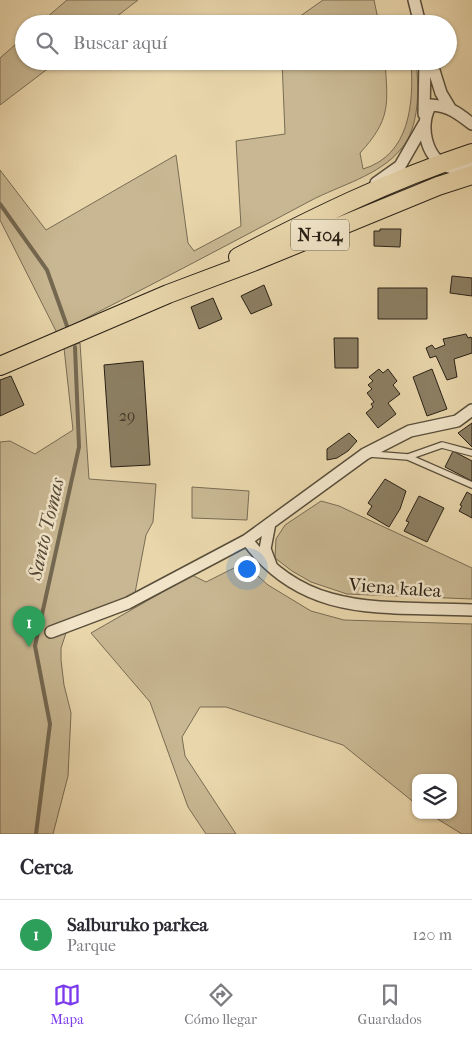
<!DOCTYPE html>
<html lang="es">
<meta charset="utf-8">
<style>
body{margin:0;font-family:"IM FELL French Canon",serif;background:#f2f2f3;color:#2b2b33}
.controls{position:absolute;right:15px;bottom:15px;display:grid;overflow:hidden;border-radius:10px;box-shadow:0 1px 4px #0004}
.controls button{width:45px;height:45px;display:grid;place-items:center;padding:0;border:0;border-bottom:1px solid #e1e1e2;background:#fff;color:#2b2b33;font:25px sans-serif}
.you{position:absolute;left:246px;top:568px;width:18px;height:18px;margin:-12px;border:4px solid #fff;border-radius:50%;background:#1a73e8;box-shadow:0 0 0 8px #1a73e833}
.badge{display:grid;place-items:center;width:32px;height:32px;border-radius:50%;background:#7c3aed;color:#fff;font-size:16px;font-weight:700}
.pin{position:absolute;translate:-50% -41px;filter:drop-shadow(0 1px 2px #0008)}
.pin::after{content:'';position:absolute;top:26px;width:18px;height:15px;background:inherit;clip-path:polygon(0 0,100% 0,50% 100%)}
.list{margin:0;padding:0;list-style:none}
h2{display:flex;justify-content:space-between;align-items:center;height:65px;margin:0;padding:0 20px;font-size:21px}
h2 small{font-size:16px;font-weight:400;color:#7c7c81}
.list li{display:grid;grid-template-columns:32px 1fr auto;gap:15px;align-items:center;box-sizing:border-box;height:70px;padding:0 20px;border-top:1px solid #e1e1e2}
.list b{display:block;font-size:19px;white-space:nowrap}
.list p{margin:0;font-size:16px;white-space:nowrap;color:#7c7c81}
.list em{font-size:16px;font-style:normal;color:#7c7c81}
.icon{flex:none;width:28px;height:28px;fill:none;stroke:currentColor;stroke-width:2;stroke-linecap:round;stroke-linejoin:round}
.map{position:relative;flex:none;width:472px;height:834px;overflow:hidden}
.search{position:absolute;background:#fff;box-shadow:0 1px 4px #0004;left:15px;right:15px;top:15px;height:55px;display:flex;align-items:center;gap:12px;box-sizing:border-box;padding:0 18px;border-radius:28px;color:#7c7c81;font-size:19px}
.sheet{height:135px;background:#fff}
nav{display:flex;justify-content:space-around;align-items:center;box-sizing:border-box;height:70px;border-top:1px solid #e1e1e2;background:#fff;font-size:14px;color:#7c7c81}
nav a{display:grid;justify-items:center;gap:2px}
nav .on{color:#7c3aed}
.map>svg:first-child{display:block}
</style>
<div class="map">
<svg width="472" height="834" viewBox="0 0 472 834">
<rect width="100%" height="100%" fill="#e9d6ab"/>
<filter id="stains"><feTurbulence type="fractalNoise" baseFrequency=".004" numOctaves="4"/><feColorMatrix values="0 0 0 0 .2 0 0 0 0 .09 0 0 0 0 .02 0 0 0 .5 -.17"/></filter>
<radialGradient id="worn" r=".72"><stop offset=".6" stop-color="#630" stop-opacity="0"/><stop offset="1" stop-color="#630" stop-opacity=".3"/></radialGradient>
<path fill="#c8b792" stroke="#786c54" d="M67 0H138L107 24H39Z
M323 0H374L379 24H289Z
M24 37V61H58L0 105V58Z
M282 61H385C388 105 391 119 360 153L363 169C410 155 414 103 411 61H416C419 88 420 127 401 149 379 176 340 185 310 201 226 246 142 290 57 333L0 220V170L46 230 176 155 188 243 194 251 241 226 236 141 285 134Z
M80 343 89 479 156 484 153 522 146 535 135 593 63 626 66 633 61 648V660L64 685 71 713 68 776 53 834H0V442L10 441 35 454 73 430 64 348Z
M192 487 249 491 247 520 192 518Z
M321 501 339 506 472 568V599L347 594 311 582 292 571 275 558 276 539 285 525Z
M236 567 249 568 268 585 311 611 344 620 472 624V834H462L431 815H453V778H416V804L343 745 226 707H200L182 737 185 756 236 834H206L188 807 150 702 91 633 192 575 206 582Z"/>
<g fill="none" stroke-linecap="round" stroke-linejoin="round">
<path stroke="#746851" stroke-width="4" d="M0 204 47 270 67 326
M36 834 50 724 35 646 79 447 75 347"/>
</g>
<path fill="#8c7f63" stroke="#282016" d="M380 229H401L400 247 374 246V231H380Z
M452 276 472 278V296L450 293Z
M264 285 272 305 251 314 241 296Z
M378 288H427V319H378Z
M213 298 222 319 199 329 191 307Z
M466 334 468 338 471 337 472 339V353L454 359 457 377 447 380 436 356 430 358 426 348 432 345 435 349 445 345 443 339Z
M334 338H358V368H335Z
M143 361 150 465 111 467 104 365Z
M379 369 383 373 388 369 397 381 393 385 400 394 388 403 396 414 378 428 366 413 373 407 371 404 374 402 367 393 372 389 368 385 373 381 369 377Z
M432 369 447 409 427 416 413 377Z
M11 376 24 405 0 416V380Z
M472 423V447L458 433Z
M349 433 357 441 348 451 337 458 327 460V449Z
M453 451 472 461V481L445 467Z
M385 479 406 491 400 509 389 527 367 514 372 506 368 503Z
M467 492 472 495V518L459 511 462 506 460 505Z
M419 496 444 508 427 542 404 531 409 522 406 521Z"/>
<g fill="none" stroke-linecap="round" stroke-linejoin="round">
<g stroke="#584e3b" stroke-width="8">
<path id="service" d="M370 454 408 457 442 445 472 453
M408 457 472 485"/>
</g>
<g stroke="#584e3b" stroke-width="14">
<path id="minor" d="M414 0 420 24
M431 61 441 93 450 108
M424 114 425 61
M472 124C458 113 449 106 431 105 419 123 425 158 448 167 456 170 464 168 472 167
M376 183 400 166 424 124
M270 523 265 549 271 565
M247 540C305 619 384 606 472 610
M51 632 128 603 247 540 365 454 410 431 457 421 472 410"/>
</g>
<g stroke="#282016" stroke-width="20">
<path id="primary" d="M238 257C313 218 390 180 472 153
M0 366 168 294 253 262 438 186 472 175"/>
</g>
<use href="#service" stroke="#f1e4c8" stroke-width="5.5"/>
<use href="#minor" stroke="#f1e4c8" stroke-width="11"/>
<use href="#primary" stroke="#e9d6ab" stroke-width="18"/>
</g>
<g text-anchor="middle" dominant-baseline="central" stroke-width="5" stroke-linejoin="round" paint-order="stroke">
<g font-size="16" fill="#413829">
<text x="127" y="415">29</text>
</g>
<rect fill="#f1e4c8" stroke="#645b4b" stroke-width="1" x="291" y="219.5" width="58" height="31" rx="4"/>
<g font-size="18" font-weight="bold" fill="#282016">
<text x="320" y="235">N-104</text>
</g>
<g font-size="19" fill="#282016" stroke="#f1e4c8">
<text transform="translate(395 588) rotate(4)">Viena kalea</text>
</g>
<g font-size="20" font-style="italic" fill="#544a38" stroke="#f1e4c8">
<text transform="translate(46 529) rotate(-77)">Santo Tomas</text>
</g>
</g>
<rect width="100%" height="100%" filter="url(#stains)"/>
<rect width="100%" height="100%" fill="url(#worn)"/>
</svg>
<div class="controls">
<button><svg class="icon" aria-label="layers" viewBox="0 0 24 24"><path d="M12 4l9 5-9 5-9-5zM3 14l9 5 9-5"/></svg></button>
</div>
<div class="you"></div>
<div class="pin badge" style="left:29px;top:647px;background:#2e9e5b">1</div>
<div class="search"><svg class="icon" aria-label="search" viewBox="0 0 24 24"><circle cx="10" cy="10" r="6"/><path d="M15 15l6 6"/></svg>Buscar aquí</div>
</div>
<section class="sheet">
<h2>Cerca<small></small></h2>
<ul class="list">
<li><span class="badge" style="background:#2e9e5b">1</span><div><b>Salburuko parkea</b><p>Parque</p></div><em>120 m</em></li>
</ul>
</section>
<nav>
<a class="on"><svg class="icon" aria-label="map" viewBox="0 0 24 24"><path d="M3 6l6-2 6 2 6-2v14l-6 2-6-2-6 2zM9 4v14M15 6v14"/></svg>Mapa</a>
<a><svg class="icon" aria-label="directions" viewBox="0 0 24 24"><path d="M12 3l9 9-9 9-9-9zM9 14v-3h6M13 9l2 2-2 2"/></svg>Cómo llegar</a>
<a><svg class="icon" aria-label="saved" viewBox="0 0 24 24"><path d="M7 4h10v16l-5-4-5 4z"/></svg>Guardados</a>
</nav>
